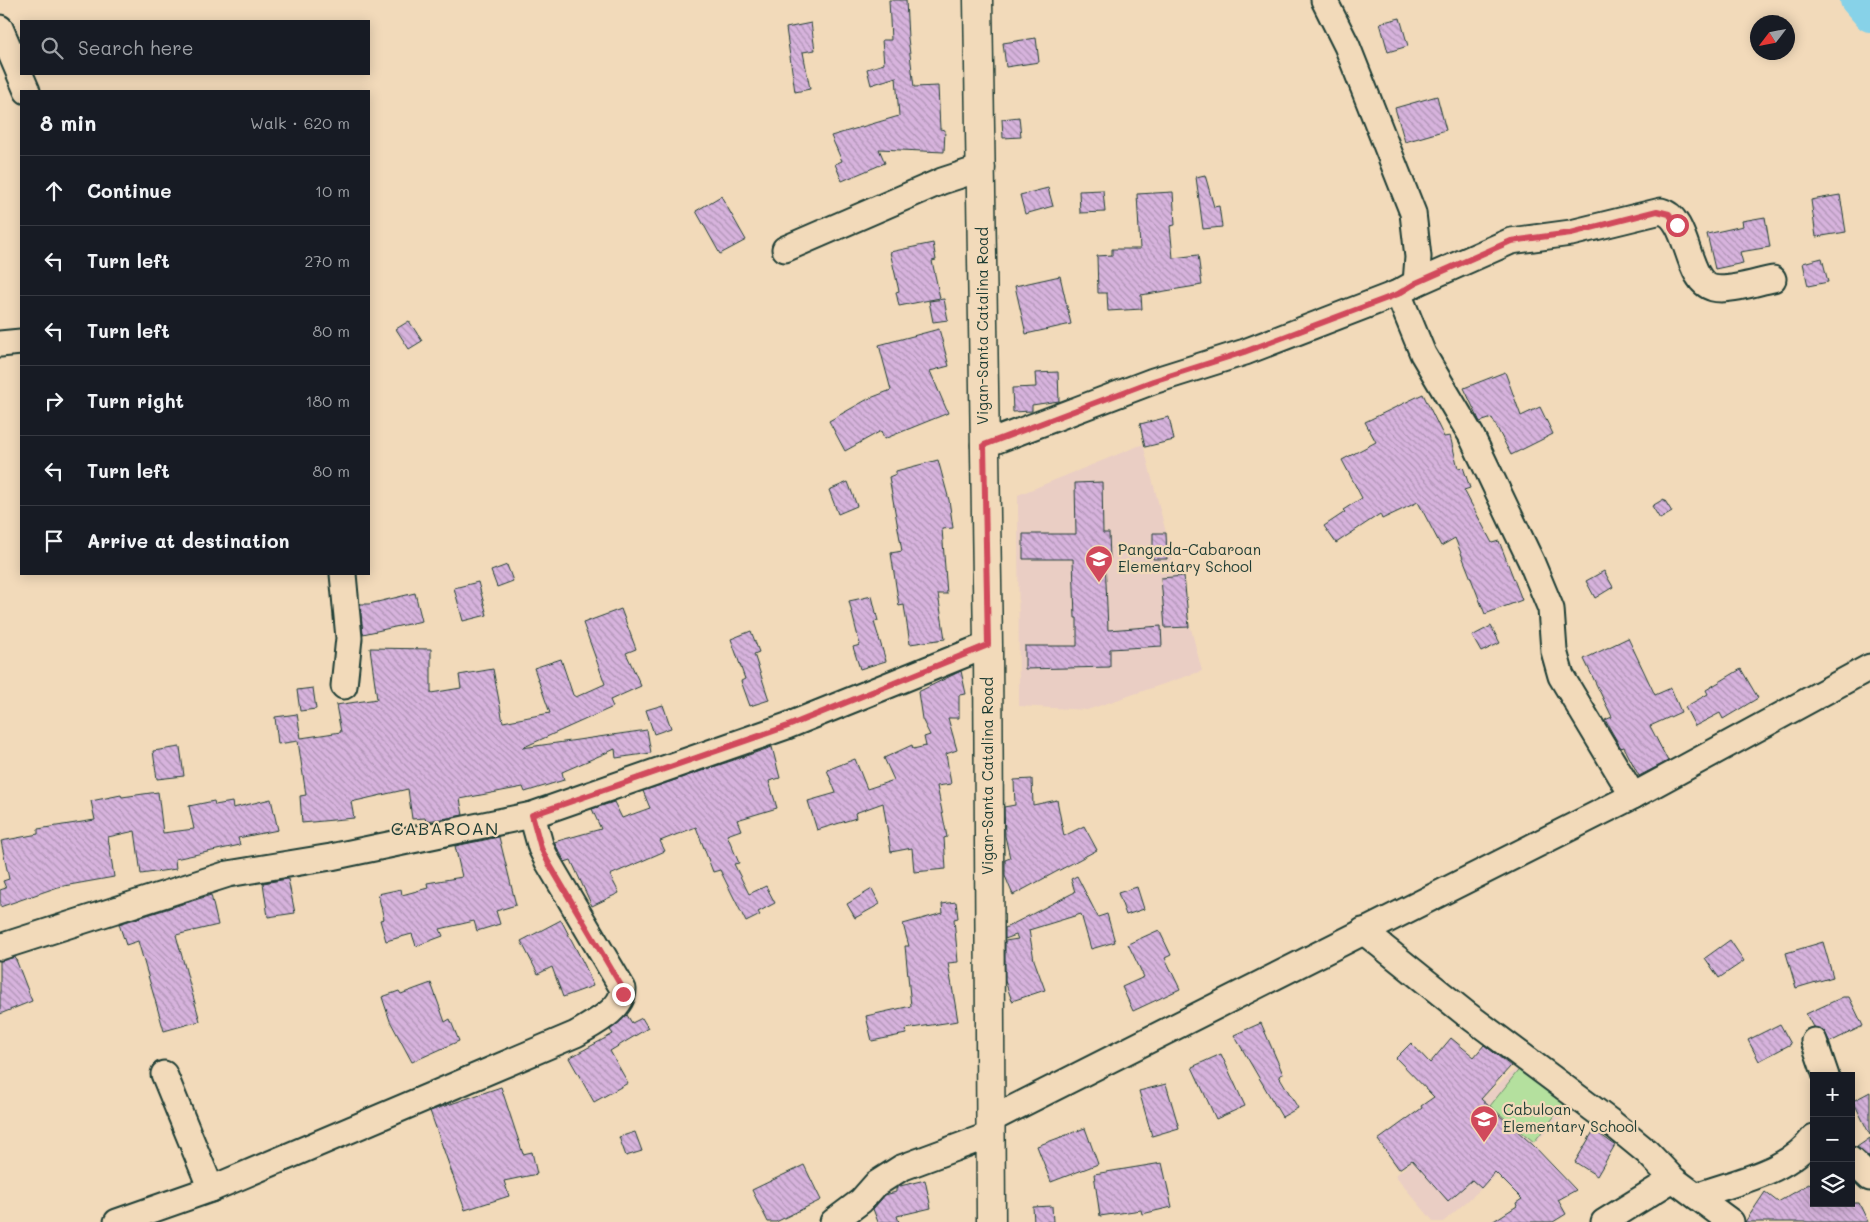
<!DOCTYPE html>
<meta charset="utf-8">
<style>
:root{--surface:#171b24;--page:#242831;--text:#f1f3f6;--muted:#9ea1a6;--line:#363941}
body{margin:0;font-family:Mali,sans-serif;background:var(--page);color:var(--text)}
.controls{position:absolute;right:15px;bottom:15px;display:grid;overflow:hidden;border-radius:0px;box-shadow:0 2px 12px #0003}
.controls button{width:45px;height:45px;display:grid;place-items:center;padding:0;border:0;border-bottom:1px solid var(--line);background:var(--surface);color:var(--text);font:25px sans-serif}
.compass{position:absolute;left:1750px;top:15px;width:45px;height:45px;border-radius:50%;background:var(--surface);box-shadow:0 2px 12px #0003;rotate:238deg}
.stop{position:absolute;width:15px;height:15px;margin:-11px;border:4px solid #d1495b;border-radius:50%;background:#fff}
.stop.end{background:#d1495b;border-color:#fff;box-shadow:0 1px 5px #0008}
.list{margin:0;padding:0;list-style:none}
h2{display:flex;justify-content:space-between;align-items:center;height:65px;margin:0;padding:0 20px;font-size:21px}
h2 small{font-size:16px;font-weight:400;color:var(--muted)}
.list li{display:grid;grid-template-columns:32px 1fr auto;gap:15px;align-items:center;box-sizing:border-box;height:70px;padding:0 20px;border-top:1px solid var(--line)}
.list b{display:block;font-size:19px;white-space:nowrap}
.list em{font-size:16px;font-style:normal;color:var(--muted)}
.icon{flex:none;width:28px;height:28px;fill:none;stroke:currentColor;stroke-width:2;stroke-linecap:round;stroke-linejoin:round}
.map{position:relative;flex:none;width:1870px;height:1222px;overflow:hidden}
.search{position:absolute;background:var(--surface);box-shadow:0 2px 12px #0003;left:20px;top:20px;width:350px;height:55px;display:flex;align-items:center;gap:12px;box-sizing:border-box;padding:0 18px;border-radius:0px;color:var(--muted);font-size:19px}
.panel{position:absolute;background:var(--surface);box-shadow:0 2px 12px #0003;left:20px;top:90px;width:350px;height:485px;border-radius:0px}
.map>svg:first-child{display:block}
.built{fill:#eacec4}
.green{fill:#b4e09e;stroke:#6a8e69}
.lines{fill:none;stroke-linecap:round;stroke-linejoin:round}
.river{stroke:#87d2e8;stroke-width:32}
.building{fill:url(#building-back-hatch);stroke:#1f3d34}
.minor-casing{stroke:#1f3d34;stroke-width:29}
.major-casing{stroke:#1f3d34;stroke-width:31}
.minor{stroke:#f2daba;stroke-width:25}
.major{stroke:#f2daba;stroke-width:28}
.route{stroke:#d1495b;stroke-width:6}
.labels{text-anchor:middle;stroke-width:4.5;stroke-linejoin:round;paint-order:stroke}
.street-label{font-size:15px;fill:#1f3d34;stroke:#f2daba}
.poi-label{font-size:15px;fill:#1f3d34;stroke:#f2daba;text-anchor:start}
.quarter-label{font-size:18px;letter-spacing:1px;fill:#1f3d34;stroke:#f2daba}
</style>
<div class="map">
<svg width="1870" height="1222" viewBox="0 0 1870 1222">
<defs>
<pattern id="building-back-hatch" width="6" height="6" patternUnits="userSpaceOnUse" patternTransform="scale(1.25)"><rect width="6" height="6" fill="#d7b3dd"/><path d="M-1 5l2 2M0 0l6 6M5-1l2 2" fill="none" stroke="#ae93b4"/></pattern>
</defs>
<rect width="100%" height="100%" fill="#f2daba"/>
<filter id="ink" filterUnits="userSpaceOnUse"><feTurbulence type="fractalNoise" baseFrequency=".02" numOctaves="2"/><feDisplacementMap in="SourceGraphic" scale="10" xChannelSelector="R" yChannelSelector="G"/><feConvolveMatrix kernelMatrix="1 2 1 2 8 2 1 2 1" color-interpolation-filters="sRGB"/></filter>
<g filter="url(#ink)">
<g class="built">
<polygon points="1143,444 1202,671 1087,710 1019,706 1018,495"/>
<polygon points="1521,1064 1573,1109 1443,1222 1434,1222 1395,1176"/>
</g>
<polygon class="green" points="1521,1067 1565,1103 1534,1142 1490,1106"/>
<g class="lines">
<polyline class="river" points="1856,0 1870,16"/>
</g>
<g class="building">
<polygon points="889,0 906,0 908,38 914,87 938,86 940,129 945,130 944,152 879,149 885,163 842,181 835,164 842,161 831,136 899,116 896,77 871,85 867,69 884,64 882,40 891,40"/>
<polygon points="1400,18 1408,46 1388,52 1380,23"/>
<polygon points="811,23 815,50 803,52 810,89 795,92 786,28"/>
<polygon points="1036,38 1039,62 1006,67 1003,43"/>
<polygon points="1437,96 1446,130 1405,142 1395,108"/>
<polygon points="1019,117 1021,137 1003,138 1002,119"/>
<polygon points="1205,175 1214,207 1219,206 1222,227 1203,229 1196,177"/>
<polygon points="1048,188 1053,206 1025,214 1020,195"/>
<polygon points="1103,190 1105,212 1080,213 1079,191"/>
<polygon points="1173,192 1175,225 1170,226 1173,258 1198,255 1202,285 1141,295 1142,309 1108,311 1107,293 1098,293 1097,256 1112,255 1112,249 1140,249 1137,194"/>
<polygon points="1840,195 1846,232 1816,237 1811,200"/>
<polygon points="721,196 746,240 720,254 696,211"/>
<polygon points="1765,217 1770,247 1740,252 1743,263 1715,269 1707,234 1743,226 1742,221"/>
<polygon points="933,243 936,260 932,261 940,298 899,306 896,292 899,291 890,252"/>
<polygon points="1822,258 1828,282 1808,286 1803,263"/>
<polygon points="1060,276 1071,324 1026,334 1015,286"/>
<polygon points="944,299 948,320 933,322 929,301"/>
<polygon points="409,321 422,341 409,349 396,329"/>
<polygon points="939,329 949,366 930,371 948,413 884,439 881,431 845,451 829,421 868,399 891,390 879,345"/>
<polygon points="1058,372 1059,401 1032,405 1032,411 1013,412 1012,388 1036,387 1035,373"/>
<polygon points="1505,372 1521,416 1540,407 1553,434 1511,455 1492,418 1480,422 1464,388"/>
<polygon points="1423,394 1444,437 1450,436 1458,468 1463,467 1470,488 1464,490 1492,543 1499,541 1522,600 1485,614 1455,538 1441,546 1418,502 1382,519 1380,514 1336,543 1324,526 1345,512 1343,510 1362,498 1342,460 1376,442 1365,422"/>
<polygon points="1169,417 1174,440 1145,447 1140,424"/>
<polygon points="938,460 949,500 953,528 942,529 947,594 938,594 945,639 910,644 904,605 899,606 891,553 902,551 889,477 896,474 896,471"/>
<polygon points="848,482 857,506 838,514 829,490"/>
<polygon points="1102,482 1103,533 1109,533 1110,559 1105,559 1108,630 1161,626 1162,646 1110,649 1110,667 1025,669 1025,646 1077,646 1077,618 1075,618 1073,559 1023,559 1023,534 1076,534 1075,483"/>
<polygon points="1664,499 1672,512 1660,519 1652,506"/>
<polygon points="1153,533 1166,533 1167,559 1153,559"/>
<polygon points="507,565 513,581 497,587 491,571"/>
<polygon points="1604,571 1613,587 1595,598 1586,581"/>
<polygon points="1184,576 1189,627 1165,628 1161,578"/>
<polygon points="478,582 487,615 463,621 454,588"/>
<polygon points="415,593 422,621 363,634 360,604 369,604"/>
<polygon points="872,596 878,621 874,622 886,661 860,669 853,647 860,645 849,601"/>
<polygon points="621,609 636,649 626,653 641,686 610,700 613,707 522,748 647,730 651,753 616,758 615,749 562,772 564,780 525,792 523,787 460,799 463,815 448,818 426,821 425,818 412,819 408,789 351,802 354,818 302,823 300,796 306,795 298,741 278,744 275,717 297,714 301,738 341,732 336,705 377,699 370,648 431,649 431,693 461,688 459,675 493,669 503,722 550,713 534,668 561,659 573,695 576,697 605,684 583,623"/>
<polygon points="1491,626 1500,643 1481,652 1472,636"/>
<polygon points="751,631 759,652 754,654 769,700 750,706 741,681 745,679 731,639"/>
<polygon points="1628,638 1655,695 1671,688 1681,712 1650,726 1668,761 1639,776 1624,747 1621,748 1605,720 1612,717 1584,659"/>
<polygon points="1741,669 1758,698 1723,719 1720,713 1695,726 1685,707 1708,694 1706,690"/>
<polygon points="961,671 966,694 959,695 959,718 948,718 957,750 946,754 951,784 937,786 947,837 944,838 946,869 914,872 912,848 891,852 883,803 855,813 856,818 817,830 808,801 836,793 827,770 855,759 867,789 894,780 884,758 912,745 913,749 926,746 924,737 930,735 922,719 918,692"/>
<polygon points="313,688 316,709 300,711 297,690"/>
<polygon points="663,705 671,728 654,734 646,710"/>
<polygon points="180,747 184,776 157,779 153,751"/>
<polygon points="772,747 780,778 769,781 777,808 737,820 741,830 727,835 739,863 734,864 749,894 766,886 775,903 758,912 760,915 746,922 720,870 713,872 696,827 660,841 665,851 610,875 619,893 592,906 571,860 565,862 554,842 601,829 592,809 614,802 622,818 650,808 643,791"/>
<polygon points="1032,779 1033,805 1057,800 1064,836 1084,826 1097,850 1013,895 1005,876 1005,860 1010,858 1005,836 1004,807 1015,805 1014,780"/>
<polygon points="158,792 163,833 194,829 189,806 214,801 215,805 232,802 233,808 271,799 278,830 238,838 240,845 175,859 176,869 141,874 135,831 108,837 114,877 58,887 0,907 0,890 6,888 3,881 9,879 1,841 38,834 38,829 95,820 91,801 121,795 122,797"/>
<polygon points="499,837 516,905 496,911 500,924 477,931 474,921 440,929 443,936 416,946 412,934 386,941 380,920 384,919 378,894 401,889 402,895 428,888 427,883 462,877 455,846"/>
<polygon points="1077,876 1098,917 1107,914 1115,942 1091,949 1081,914 1029,930 1034,960 1045,990 1012,1001 1005,981 1005,941 1018,939 1016,935 1005,939 1005,928 1075,892 1071,879"/>
<polygon points="288,879 295,913 268,917 263,883"/>
<polygon points="1137,887 1144,909 1126,915 1118,893"/>
<polygon points="872,889 880,904 855,918 847,904"/>
<polygon points="211,895 218,925 176,935 200,1021 164,1031 138,941 126,945 119,924"/>
<polygon points="956,902 958,918 954,919 958,962 948,963 958,1021 905,1029 906,1034 872,1041 866,1016 911,1006 905,946 909,946 903,924 943,913 942,904"/>
<polygon points="561,920 585,966 593,986 563,997 552,967 538,974 521,941"/>
<polygon points="1159,930 1171,955 1165,958 1180,989 1133,1011 1122,987 1144,977 1128,944"/>
<polygon points="1730,940 1744,961 1719,978 1705,958"/>
<polygon points="1823,942 1833,977 1796,988 1786,953"/>
<polygon points="15,957 32,1001 0,1014 0,961"/>
<polygon points="431,983 445,1022 450,1019 459,1041 412,1062 390,1021 382,997 399,991 401,994"/>
<polygon points="1843,997 1849,997 1863,1026 1830,1042 1824,1031 1813,1027 1806,1014"/>
<polygon points="627,1015 632,1023 642,1018 648,1028 610,1051 628,1083 594,1102 569,1058 613,1034 610,1030"/>
<polygon points="1261,1023 1283,1074 1279,1076 1298,1108 1282,1117 1234,1035"/>
<polygon points="1780,1024 1791,1044 1759,1061 1748,1040"/>
<polygon points="1451,1038 1474,1057 1484,1045 1511,1066 1481,1099 1533,1145 1576,1190 1558,1200 1566,1214 1553,1222 1492,1222 1517,1206 1516,1203 1522,1199 1495,1172 1481,1188 1472,1180 1448,1201 1412,1160 1399,1169 1378,1140 1422,1108 1421,1106 1434,1097 1396,1058 1411,1043 1430,1063"/>
<polygon points="1221,1054 1245,1106 1216,1119 1192,1067"/>
<polygon points="1166,1084 1179,1128 1152,1136 1139,1091"/>
<polygon points="501,1087 523,1154 532,1152 537,1174 504,1181 509,1196 465,1210 430,1111"/>
<polygon points="1870,1092 1870,1135 1853,1101"/>
<polygon points="1085,1128 1098,1164 1051,1182 1037,1146"/>
<polygon points="1594,1130 1615,1145 1597,1176 1575,1162"/>
<polygon points="635,1132 642,1151 626,1156 619,1137"/>
<polygon points="1870,1138 1870,1158 1857,1147"/>
<polygon points="1162,1163 1172,1207 1142,1214 1141,1210 1100,1216 1094,1174"/>
<polygon points="804,1165 821,1200 776,1222 768,1222 752,1190"/>
<polygon points="925,1180 931,1208 897,1216 899,1222 878,1222 873,1209 885,1195 896,1192 896,1189 900,1186"/>
<polygon points="1814,1181 1814,1203 1859,1203 1868,1222 1745,1222 1765,1192 1778,1202"/>
<polygon points="1052,1206 1053,1222 1034,1222 1033,1207"/>
</g>
<g class="lines">
<g class="minor-casing">
<g id="minor">
<polyline points="1324,0 1347,46 1413,213 1418,257 1416,283"/>
<polyline points="0,28 27,91"/>
<polyline points="785,249 942,181 982,168"/>
<polyline points="1398,293 1423,354 1471,435 1531,561 1551,609 1554,651 1561,676 1633,796"/>
<polyline points="0,344 21,342"/>
<path d="M984,445L1153,381L1245,352L1398,293L1416,283L1511,241L1571,233L1661,211C1690,218 1685,281 1713,288C1728,292 1757,282 1773,279"/>
<polyline points="343,574 349,638 344,686"/>
<polyline points="1363,931 1465,1013 1608,1120 1647,1152 1673,1179 1731,1222"/>
<polyline points="0,947 228,874 331,857 532,815 787,726 988,645"/>
<polyline points="1814,1041 1826,1076"/>
<polyline points="164,1074 211,1189"/>
<polyline points="990,1120 1633,796 1870,667"/>
<polyline points="1851,1160 1870,1178"/>
<path d="M1696,1196C1737,1181 1787,1173 1814,1137"/>
<path d="M117,1222L211,1189L576,1034C592,1024 623,1010 623,989L548,862L541,848L532,815"/>
<polyline points="833,1222 861,1201 876,1184 901,1168 990,1135"/>
<polyline points="1604,1222 1673,1179"/>
</g>
</g>
<g class="major-casing">
<polyline id="major" points="978,0 988,645 991,1222"/>
</g>
<use href="#minor" class="minor"/>
<use href="#major" class="major"/>
</g>
</g>
<g class="lines" filter="url(#ink)">
<polyline class="route" points="623,994 623,989 548,862 541,848 532,815 788,726 988,645 984,445 1153,381 1244,352 1398,294 1416,283 1511,241 1571,233 1657,211 1669,214 1677,225"/>
</g>
<defs>
<g id="school-pin" transform="scale(1.4375)"><path d="M0 17L-7.5 6A9.5 9.5 0 1 1 7.5 6Z" fill="#d1495b" stroke="#f2daba"/><path d="M0-5L7-2L0 1L-7-2ZM-4 1L0 2.5L4 1V4Q0 6-4 4Z" fill="#fff"/></g>
</defs>
<g fill-rule="evenodd">
<use href="#school-pin" x="1099" y="559"/>
<use href="#school-pin" x="1484" y="1119"/>
</g>
<g class="labels">
<g class="street-label">
<text transform="translate(983 326) rotate(-90)" y="5">Vigan-Santa Catalina Road</text>
<text transform="translate(988 776) rotate(-90)" y="5">Vigan-Santa Catalina Road</text>
</g>
<g class="poi-label">
<text x="1118" y="555">Pangada-Cabaroan<tspan x="1118" dy="17">Elementary School</tspan></text>
<text x="1503" y="1115">Cabuloan<tspan x="1503" dy="17">Elementary School</tspan></text>
</g>
<g class="quarter-label">
<text x="445" y="835">CABAROAN</text>
</g>
</g>
</svg>
<div class="controls">
<button>+</button>
<button>−</button>
<button><svg class="icon" aria-label="layers" viewBox="0 0 24 24"><path d="M12 4l9 5-9 5-9-5zM3 14l9 5 9-5"/></svg></button>
</div>
<svg class="compass" viewBox="-18 -18 36 36"><path d="M0-13l5 13h-10z" fill="#e53935"/><path d="M0 13l5-13h-10z" fill="#9ea1a6"/></svg>
<div class="stop" style="left:1677px;top:225px"></div>
<div class="stop end" style="left:623px;top:994px"></div>
<div class="search"><svg class="icon" aria-label="search" viewBox="0 0 24 24"><circle cx="10" cy="10" r="6"/><path d="M15 15l6 6"/></svg>Search here</div>
<section class="panel">
<h2>8 min<small>Walk · 620 m</small></h2>
<ul class="list">
<li><svg class="icon" aria-label="ahead" viewBox="0 0 24 24"><path d="M12 20V5M6 11l6-6 6 6"/></svg><div><b>Continue</b></div><em>10 m</em></li>
<li><svg class="icon" aria-label="left" viewBox="0 0 24 24"><path d="M17 20v-9H6M10 6l-5 5 5 5"/></svg><div><b>Turn left</b></div><em>270 m</em></li>
<li><svg class="icon" aria-label="left" viewBox="0 0 24 24"><path d="M17 20v-9H6M10 6l-5 5 5 5"/></svg><div><b>Turn left</b></div><em>80 m</em></li>
<li><svg class="icon" aria-label="right" viewBox="0 0 24 24"><path d="M7 20v-9h11M14 6l5 5-5 5"/></svg><div><b>Turn right</b></div><em>180 m</em></li>
<li><svg class="icon" aria-label="left" viewBox="0 0 24 24"><path d="M17 20v-9H6M10 6l-5 5 5 5"/></svg><div><b>Turn left</b></div><em>80 m</em></li>
<li><svg class="icon" aria-label="arrive" viewBox="0 0 24 24"><path d="M6 21V4h12l-3 4 3 4H6"/></svg><div><b>Arrive at destination</b></div></li>
</ul>
</section>
</div>
